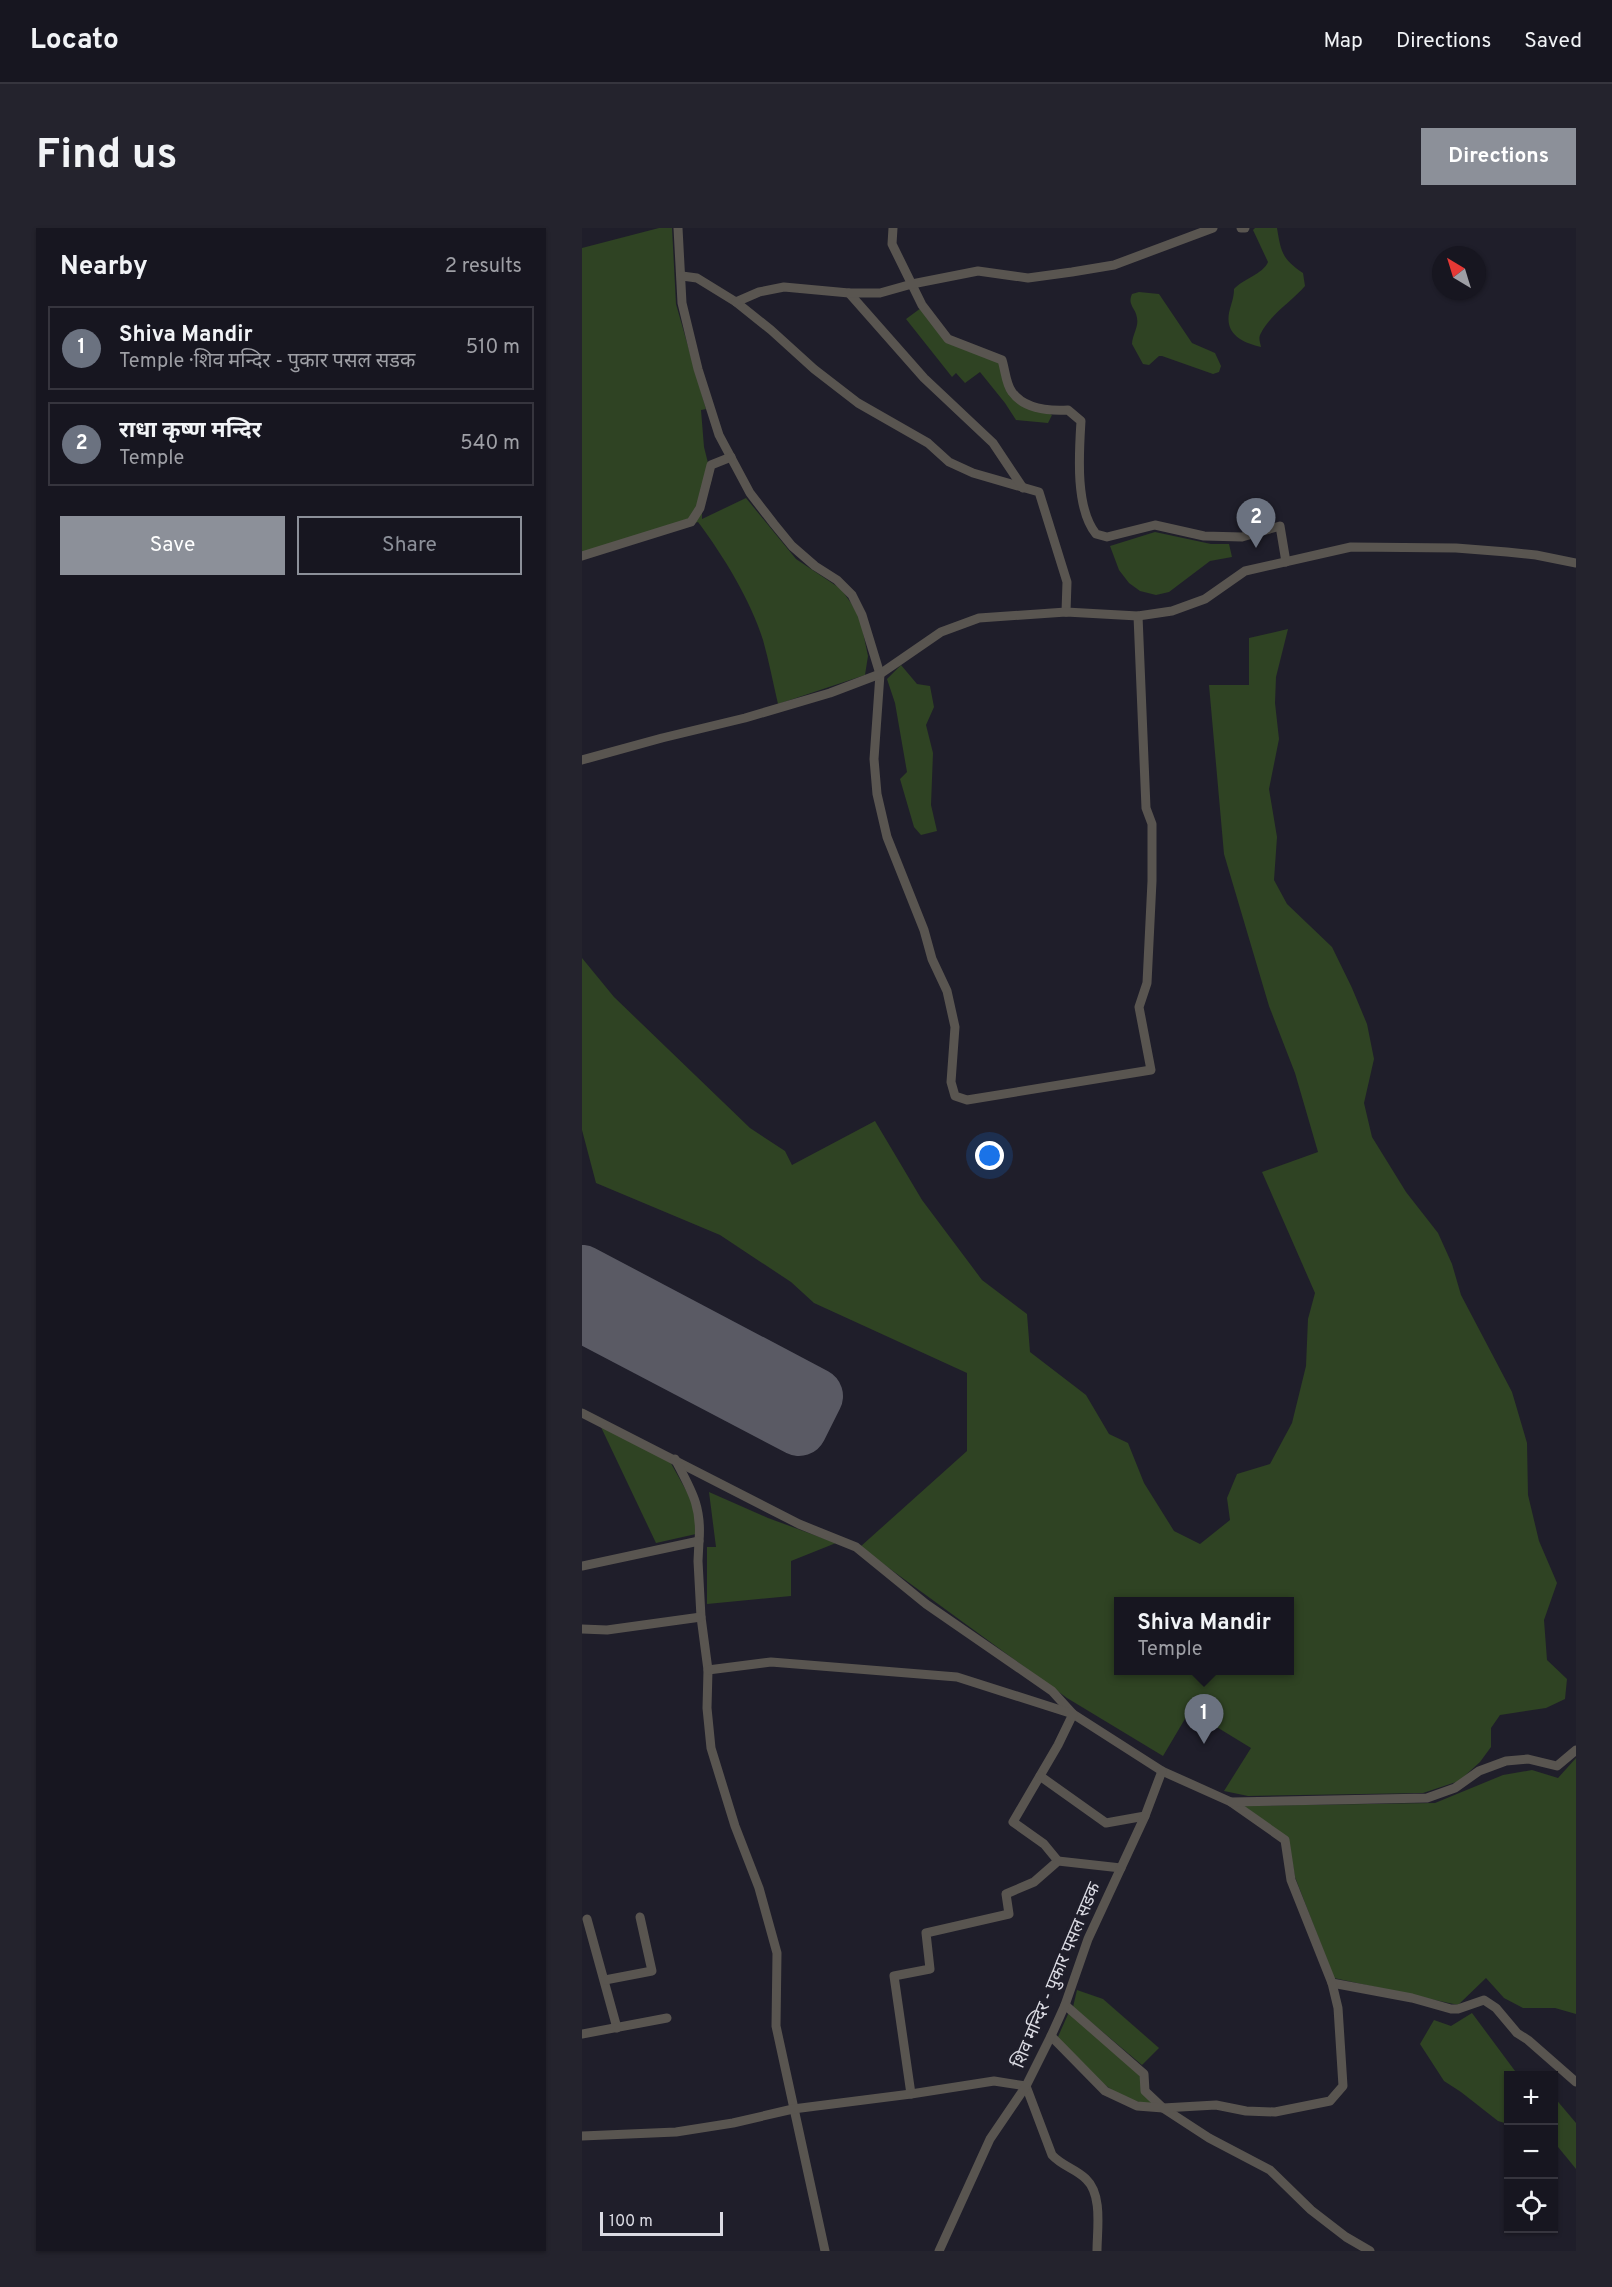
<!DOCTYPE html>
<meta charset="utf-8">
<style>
:root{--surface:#171620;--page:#24232d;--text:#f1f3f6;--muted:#9e9fa5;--line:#36353e;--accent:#8c9099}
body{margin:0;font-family:Overpass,"Noto Sans Devanagari",sans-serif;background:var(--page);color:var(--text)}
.controls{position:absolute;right:18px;bottom:18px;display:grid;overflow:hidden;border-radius:0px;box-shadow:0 2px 4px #0004}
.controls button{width:54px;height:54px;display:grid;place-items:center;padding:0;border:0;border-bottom:2px solid var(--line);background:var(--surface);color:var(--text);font:30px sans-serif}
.compass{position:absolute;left:850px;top:18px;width:54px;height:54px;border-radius:50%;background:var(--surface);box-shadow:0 2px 4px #0004;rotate:322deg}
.scale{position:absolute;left:18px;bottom:15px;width:123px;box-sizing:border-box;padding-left:6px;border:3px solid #dbdbe3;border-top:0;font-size:16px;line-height:21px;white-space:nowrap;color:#dbdbe3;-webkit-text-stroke:4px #1f1e2a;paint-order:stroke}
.you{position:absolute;left:408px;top:928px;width:21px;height:21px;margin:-15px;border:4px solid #fff;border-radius:50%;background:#1a73e8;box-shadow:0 0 0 9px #1a73e833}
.badge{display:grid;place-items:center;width:39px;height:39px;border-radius:50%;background:var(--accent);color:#fff;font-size:20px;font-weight:700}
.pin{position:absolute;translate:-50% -50px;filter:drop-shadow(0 2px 3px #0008)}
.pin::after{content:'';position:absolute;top:32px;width:21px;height:18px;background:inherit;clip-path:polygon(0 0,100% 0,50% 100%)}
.popup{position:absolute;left:532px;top:1369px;width:180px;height:78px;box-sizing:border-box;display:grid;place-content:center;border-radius:0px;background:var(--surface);filter:drop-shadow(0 2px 4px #0005);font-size:20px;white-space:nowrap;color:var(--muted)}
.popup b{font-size:22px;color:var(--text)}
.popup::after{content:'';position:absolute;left:50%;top:100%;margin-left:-12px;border:12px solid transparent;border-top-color:var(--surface)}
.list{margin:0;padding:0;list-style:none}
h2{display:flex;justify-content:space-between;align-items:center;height:78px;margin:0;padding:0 24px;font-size:26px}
h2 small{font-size:20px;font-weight:400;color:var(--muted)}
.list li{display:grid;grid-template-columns:39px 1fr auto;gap:18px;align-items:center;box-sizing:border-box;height:84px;margin:0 12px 12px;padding:0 12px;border:2px solid var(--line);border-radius:0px}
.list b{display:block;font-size:22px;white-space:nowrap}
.list p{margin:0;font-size:20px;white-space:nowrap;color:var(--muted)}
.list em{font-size:20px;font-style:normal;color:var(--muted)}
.actions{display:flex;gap:12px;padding:18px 24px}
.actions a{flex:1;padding:14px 0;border:2px solid var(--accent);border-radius:0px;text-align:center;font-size:21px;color:var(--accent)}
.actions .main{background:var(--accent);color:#fff}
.icon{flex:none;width:33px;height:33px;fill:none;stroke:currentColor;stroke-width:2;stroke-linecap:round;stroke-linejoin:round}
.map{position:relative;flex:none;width:994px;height:2023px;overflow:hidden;border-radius:0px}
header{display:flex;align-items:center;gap:36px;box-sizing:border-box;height:84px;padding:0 30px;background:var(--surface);border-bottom:2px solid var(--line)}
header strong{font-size:28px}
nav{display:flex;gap:33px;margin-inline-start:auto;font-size:21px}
.intro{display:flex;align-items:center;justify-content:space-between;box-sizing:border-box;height:144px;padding:0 36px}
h1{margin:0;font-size:42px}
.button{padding:15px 27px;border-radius:0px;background:var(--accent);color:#fff;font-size:21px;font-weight:700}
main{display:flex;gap:36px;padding:0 36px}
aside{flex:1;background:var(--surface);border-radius:0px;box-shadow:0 2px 4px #0004}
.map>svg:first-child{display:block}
.green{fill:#2f4323;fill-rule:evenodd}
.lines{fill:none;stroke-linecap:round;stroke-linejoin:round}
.runway{stroke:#5a5a64;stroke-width:56}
.minor{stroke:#595550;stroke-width:9}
.labels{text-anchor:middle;stroke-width:6;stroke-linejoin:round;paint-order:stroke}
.street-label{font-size:18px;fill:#dbdbe3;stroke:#1f1e2a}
</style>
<header>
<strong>Locato</strong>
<nav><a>Map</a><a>Directions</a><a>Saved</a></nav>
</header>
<div class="intro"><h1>Find us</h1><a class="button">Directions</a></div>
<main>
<aside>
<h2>Nearby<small>2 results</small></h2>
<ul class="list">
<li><span class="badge" style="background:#6b7280">1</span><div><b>Shiva Mandir</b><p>Temple · शिव मन्दिर - पुकार पसल सडक</p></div><em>510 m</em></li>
<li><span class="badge" style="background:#6b7280">2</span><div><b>राधा कृष्ण मन्दिर</b><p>Temple</p></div><em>540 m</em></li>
</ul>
<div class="actions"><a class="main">Save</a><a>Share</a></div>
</aside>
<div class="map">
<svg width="994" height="2023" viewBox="0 0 994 2023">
<rect width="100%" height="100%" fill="#1f1e2a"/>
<g class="green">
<path d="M77,0H90L94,76L124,181L119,182L122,219L130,251L120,282V291L164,270L214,331L259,361L269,375L278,390L286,428L283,447L196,476C191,455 187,433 181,412C169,373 141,327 116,294L0,331V20Z"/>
<path d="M673,0H695C699,24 700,31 721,45L723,58C710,73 688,87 679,105C676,110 678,114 679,119C662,115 643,107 647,85C649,76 652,70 652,61C661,51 681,46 686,34L671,2Z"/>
<path d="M557,64L577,66L610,115L633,125L639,138L637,144L631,146L580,128H577L567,137L561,136L550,116C550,107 557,99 555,90C554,80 545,77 550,66Z"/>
<polygon points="339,80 365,112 418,134 424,162 470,187 466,195 434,192 423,175 398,144 383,155 374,145 370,149 324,91"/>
<polygon points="573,304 629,316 647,316 650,329 628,333 587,364 574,367 558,363 547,355 537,342 528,318"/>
<path d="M706,401L694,449L693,475L697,511L687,561L695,609L692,652L705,676L750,719L770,760L785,796L792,831L782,875L790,909L824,964L856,1005L870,1036L879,1067L930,1164L945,1215L946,1267L957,1313L975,1355L962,1392L965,1432L985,1451L983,1471L964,1480L918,1487L909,1500V1519L898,1534L877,1553L841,1565L666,1568L642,1563L669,1520L615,1487L610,1479L581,1528L485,1470L278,1319L385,1223V1145L232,1075L209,1054L138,1007L14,955L0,902V730L32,769L168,900L203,923L210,937L293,893L340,972L400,1052L445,1086L448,1124L504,1167L527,1206L546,1215L562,1255L592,1303L618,1316L648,1292L645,1270L655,1246L688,1236L710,1195L724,1138L726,1091L733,1065L680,944L736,924L713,845L687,778L642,626L627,457H667V410ZM536,1374H708V1442H536Z"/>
<polygon points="319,437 335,456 348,458 352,479 344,497 351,525 349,577 355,603 339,607 332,599 318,551 325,544 313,475 305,451"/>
<polygon points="18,1197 86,1230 110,1273 115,1292 114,1306 74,1315"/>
<polygon points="127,1264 186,1290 254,1315 209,1333 209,1368 125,1376 125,1319 134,1319"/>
<polygon points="994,1530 994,1786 973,1780 941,1780 922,1770 904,1750 876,1777 752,1750 713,1649 706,1610 662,1578 853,1575 921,1547 950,1542 976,1550"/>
<polygon points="495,1762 521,1771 577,1820 560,1837 491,1779"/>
<path d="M487,1784L558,1846L572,1876C530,1875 503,1838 475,1811Z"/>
<polygon points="890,1785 936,1847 927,1848 926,1896 916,1893 879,1864 862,1853 838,1816 852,1792 869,1798"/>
<polygon points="972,1869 994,1895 994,1941 972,1914"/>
</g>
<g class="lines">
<polyline class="runway" points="0,1045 233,1168 217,1200 0,1086"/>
<g class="minor">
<polyline points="96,0 100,75 116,141 137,207 168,265 192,296 210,318 233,338 255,352 270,367 280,387 298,446 292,531 295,566 305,609 342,702 350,731 365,763 373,799 369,854 373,868 385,872 569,842 557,779 565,755 570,653 570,596 564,580 556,388"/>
<path d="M311,0L310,16L340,77L366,111L420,132C423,141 424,157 430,164C442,181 468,183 486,182L499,193C497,225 493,280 514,306L525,309L573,297L622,308L660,309L698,298L704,334"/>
<polyline points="659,0 663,0"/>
<polyline points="100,48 115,50 154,74 189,102 232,141 276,175 346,215 367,234 391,245 457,264 485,354 484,384"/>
<polyline points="267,65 342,150 411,215 441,260"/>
<polyline points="154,74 177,64 202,59 267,65 298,65 330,56 396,43 446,50 490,44 532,37 631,0"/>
<polyline points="0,328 109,294 118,280 129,237 149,229"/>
<polyline points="0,532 80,510 163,490 248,465 298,446 359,404 397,390 484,384 556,388 590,383 623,371 663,343 769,319 874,320 925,324 954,327 994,335"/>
<polyline points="0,1185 217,1296 274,1319 344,1376 470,1463 491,1486 580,1543 649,1574 703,1612 709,1652 750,1755 830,1770 869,1781 876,1781 902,1772 914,1780 935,1805 946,1812 994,1854"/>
<path d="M93,1231C109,1262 120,1278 117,1313"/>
<polyline points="0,1338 117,1313 116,1333 119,1389 126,1442 125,1480 129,1520 153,1598 177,1660 195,1725 194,1798 243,2023"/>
<polyline points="0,1401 25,1402 119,1389"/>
<polyline points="126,1442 189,1434 375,1449 491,1486 476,1517 431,1594 462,1616 476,1633"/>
<polyline points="458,1548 524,1595 563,1588"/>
<polyline points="649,1574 845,1570 873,1560 897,1543 924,1533 946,1531 975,1538 994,1522"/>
<polyline points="5,1691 35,1800"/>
<polyline points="23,1752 70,1743 58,1689"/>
<polyline points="483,1777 562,1846 563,1863 581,1880 627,1910 688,1942 729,1982 764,2009 788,2023"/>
<polyline points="0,1806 85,1790"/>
<polyline points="469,1808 523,1863 555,1878 581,1880 634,1877 664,1883 693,1884 748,1873 761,1858 756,1780 750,1755"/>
<polyline points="329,1866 312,1748 348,1741 344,1705 427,1686 424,1666 452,1654 476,1633 539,1640"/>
<path d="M0,1908L94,1904L151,1895L211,1881L329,1866L412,1853L444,1858L470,1927C480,1938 494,1941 504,1951C521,1967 515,2002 515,2023"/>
<polyline points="357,2023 408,1911 444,1858 469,1808 483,1777 506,1711 563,1588 580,1543"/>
</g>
</g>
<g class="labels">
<g class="street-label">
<text transform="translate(474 1747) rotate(-67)" y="6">शिव मन्दिर - पुकार पसल सडक</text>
</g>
</g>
</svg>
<div class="controls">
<button>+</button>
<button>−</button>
<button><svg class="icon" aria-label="locate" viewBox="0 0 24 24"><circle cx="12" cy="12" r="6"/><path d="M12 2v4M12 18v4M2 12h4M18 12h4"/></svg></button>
</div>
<svg class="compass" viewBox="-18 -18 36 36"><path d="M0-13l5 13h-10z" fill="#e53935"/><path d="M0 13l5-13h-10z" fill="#9e9fa5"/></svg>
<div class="scale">100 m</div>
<div class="you"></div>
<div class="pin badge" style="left:622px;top:1516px;background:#6b7280">1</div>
<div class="popup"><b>Shiva Mandir</b>Temple</div>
<div class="pin badge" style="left:674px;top:320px;background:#6b7280">2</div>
</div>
</main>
